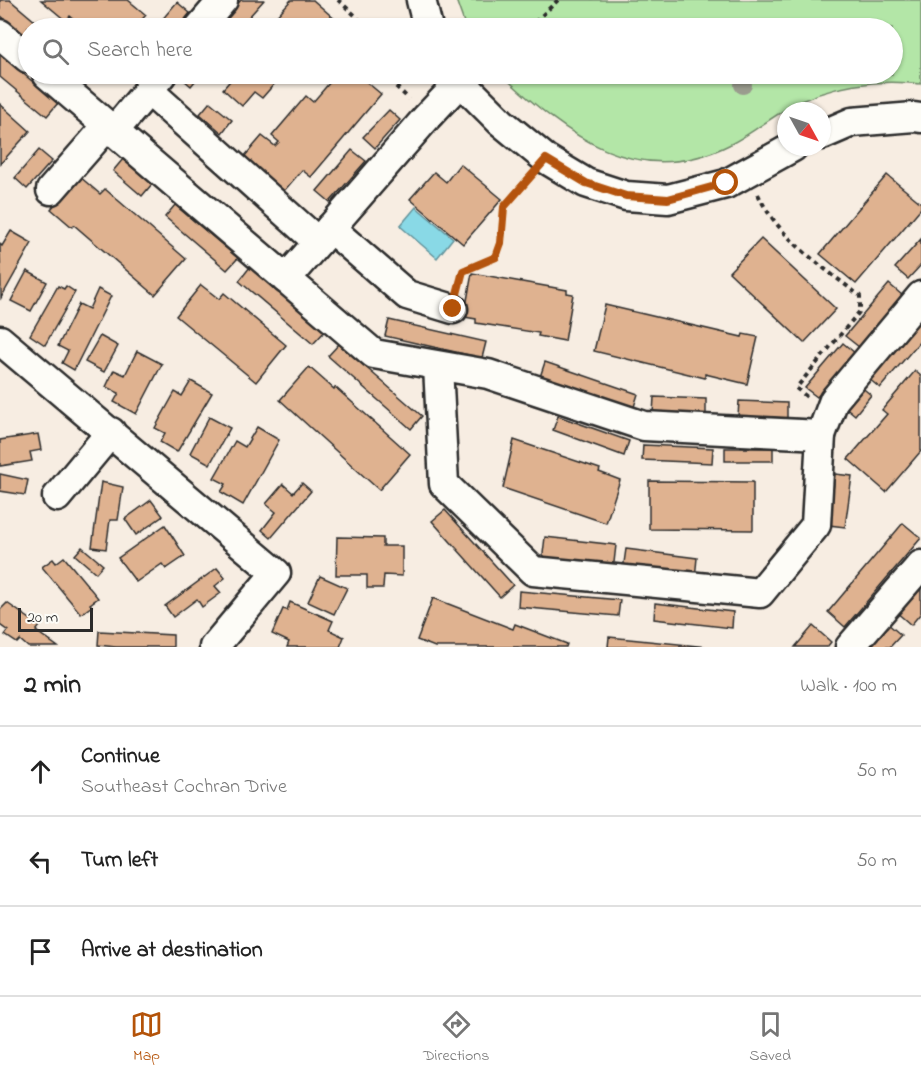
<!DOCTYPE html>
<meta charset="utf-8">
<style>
:root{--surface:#fff;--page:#f2f2f2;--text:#222;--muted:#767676;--line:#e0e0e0;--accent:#b45309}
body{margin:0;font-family:"Indie Flower",sans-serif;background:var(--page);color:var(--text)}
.compass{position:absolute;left:777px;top:102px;width:54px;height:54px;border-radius:50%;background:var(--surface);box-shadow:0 2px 4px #0004;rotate:130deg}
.scale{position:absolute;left:18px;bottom:15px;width:75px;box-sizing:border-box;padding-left:6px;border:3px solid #2b2b2b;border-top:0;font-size:16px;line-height:21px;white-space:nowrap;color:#2b2b2b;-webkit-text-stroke:4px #fdfcf7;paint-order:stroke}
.stop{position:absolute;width:18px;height:18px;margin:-14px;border:4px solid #b45309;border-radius:50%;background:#fff}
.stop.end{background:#b45309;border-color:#fff;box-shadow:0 2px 6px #0008}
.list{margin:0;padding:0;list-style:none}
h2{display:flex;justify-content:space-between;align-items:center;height:78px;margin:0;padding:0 24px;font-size:26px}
h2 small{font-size:20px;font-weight:400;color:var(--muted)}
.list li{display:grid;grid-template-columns:39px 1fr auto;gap:18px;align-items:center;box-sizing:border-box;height:90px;padding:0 24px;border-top:2px solid var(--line)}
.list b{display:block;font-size:22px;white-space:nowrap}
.list p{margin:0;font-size:20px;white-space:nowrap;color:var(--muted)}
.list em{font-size:20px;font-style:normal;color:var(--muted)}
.icon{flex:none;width:33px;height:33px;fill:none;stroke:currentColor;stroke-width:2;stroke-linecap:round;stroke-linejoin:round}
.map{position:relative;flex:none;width:921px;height:647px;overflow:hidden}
.search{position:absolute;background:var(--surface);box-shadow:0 2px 4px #0004;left:18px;right:18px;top:18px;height:66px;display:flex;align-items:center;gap:15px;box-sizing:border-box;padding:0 21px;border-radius:33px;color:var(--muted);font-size:22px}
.sheet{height:348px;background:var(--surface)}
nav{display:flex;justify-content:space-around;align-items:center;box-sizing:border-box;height:84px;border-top:2px solid var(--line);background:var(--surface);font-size:16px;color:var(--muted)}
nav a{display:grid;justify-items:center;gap:3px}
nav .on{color:var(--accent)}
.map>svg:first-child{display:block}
.green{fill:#b3e6a7;stroke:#6f8869;stroke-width:1.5}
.water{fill:#89d9e6;stroke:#63939b;stroke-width:1.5}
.building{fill:#dfb290;stroke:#2b2b2b;stroke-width:1.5}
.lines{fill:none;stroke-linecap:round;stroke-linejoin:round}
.minor-casing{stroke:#2b2b2b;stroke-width:33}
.path{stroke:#2b2b2b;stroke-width:4;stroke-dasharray:4.5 4.5;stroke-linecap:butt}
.minor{stroke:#fdfcf7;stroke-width:28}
.tree{fill:#9a9c8e}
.route{stroke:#b45309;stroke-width:8}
</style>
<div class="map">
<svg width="921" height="647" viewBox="0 0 921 647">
<rect width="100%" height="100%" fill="#f7ede2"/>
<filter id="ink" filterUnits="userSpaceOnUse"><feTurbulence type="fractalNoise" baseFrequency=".0167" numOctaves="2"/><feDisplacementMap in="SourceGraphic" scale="12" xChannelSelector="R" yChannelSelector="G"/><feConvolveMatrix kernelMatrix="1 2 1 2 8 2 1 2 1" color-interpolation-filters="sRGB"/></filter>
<g filter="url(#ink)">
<path class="green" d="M456,0H921V84C876,79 828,85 788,108C769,119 751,134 731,144C637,192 567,135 501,74H892V28H466Z"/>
<polygon class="water" points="416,207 453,238 437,258 400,226"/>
<g class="building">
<polygon points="0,0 10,0 43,28 28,28 28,39 0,15"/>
<polygon points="41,0 128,0 146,15 134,28 85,28 70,16 66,21"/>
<polygon points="241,0 264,0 239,28 216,28"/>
<polygon points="291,0 313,0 337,21 331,28 266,28"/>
<polygon points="177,2 190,13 178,28 155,28"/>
<polygon points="0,54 58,103 47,116 0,77"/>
<polygon points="177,74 201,74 191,86"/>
<polygon points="232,74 283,74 262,98 254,92 242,106 223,89 235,75"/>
<polygon points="337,74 357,74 381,94 311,177 302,170 284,191 244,157 262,136 275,146 279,142 272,136 306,96 313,102"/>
<polygon points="210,102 232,120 222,133 200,114"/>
<polygon points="0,104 30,131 0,164"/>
<polygon points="389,110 400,120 375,148 363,137"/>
<polygon points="39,150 52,161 27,189 15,178"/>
<polygon points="352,150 366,161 330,202 317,191"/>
<polygon points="123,159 152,184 142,196 113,171"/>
<polygon points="460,164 502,199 463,244 410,199 434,172 446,182"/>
<polygon points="887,175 921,203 921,208 856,284 820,254"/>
<polygon points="79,176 100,194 105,189 186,259 155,295 74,225 72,227 51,209"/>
<polygon points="175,205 238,258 227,270 165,217"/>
<polygon points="11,231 32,243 1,298 0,244 2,246"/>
<polygon points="761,239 836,309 804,343 729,272"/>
<polygon points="921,239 921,265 908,279 895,268"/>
<polygon points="250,267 325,331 313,344 239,281"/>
<polygon points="27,271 47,282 31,311 11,301"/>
<polygon points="472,273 567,290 567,293 573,294 565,341 538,336 539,333 476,323 476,319 464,317"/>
<polygon points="889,284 902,295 859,347 845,336"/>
<polygon points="201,285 219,299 224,293 286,345 256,382 176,316"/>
<polygon points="58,286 64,289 66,286 75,292 45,345 30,335"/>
<polygon points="98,289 111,296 74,370 62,363 68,351 58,346 79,304 89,309"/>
<polygon points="605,305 742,337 743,334 758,337 747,384 705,374 705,378 594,351"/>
<polygon points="918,319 921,322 921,340 880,388 868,378"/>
<polygon points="389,320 486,342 482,358 385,336"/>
<polygon points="100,336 118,346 104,372 85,362"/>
<polygon points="843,343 855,353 817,397 805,388"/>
<polygon points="339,344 422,416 411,429 328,356"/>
<polygon points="137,351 162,364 136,414 114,402 119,393 106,387 114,370 125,375"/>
<polygon points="545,362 638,394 633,410 540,377"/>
<polygon points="309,367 334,389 335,387 410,454 379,490 280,400"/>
<polygon points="915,371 921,376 921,451 886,492 848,459 887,414 882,410"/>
<polygon points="191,381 212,393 177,452 160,442 165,433 155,428 175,392 182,396"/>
<polygon points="859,385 871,395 855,415 843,405"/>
<polygon points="654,397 706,399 706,416 653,414"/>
<polygon points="739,401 787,403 787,418 738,416"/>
<polygon points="558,416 629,441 624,456 553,430"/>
<polygon points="209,417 230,428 210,464 190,453"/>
<polygon points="257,427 279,440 243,505 221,492 226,484 214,478 235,441 245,447"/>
<polygon points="38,434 41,450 30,452 32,461 0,466 0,440"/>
<polygon points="514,440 600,469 599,472 620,480 606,523 503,488"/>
<polygon points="643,445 713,448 712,463 642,460"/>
<rect x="725" y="448" width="48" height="13"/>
<polygon points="0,474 28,480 25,495 0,491"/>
<polygon points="835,474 852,476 845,527 829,525"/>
<polygon points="649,481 753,482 753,530 649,529"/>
<polygon points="101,482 123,487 118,520 110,520 106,549 92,547"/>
<polygon points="302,483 311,491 271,538 262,530 276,512 266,504 283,484 293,493"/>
<polygon points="151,500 163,516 136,535 125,519"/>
<polygon points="445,510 513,585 500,597 432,521"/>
<polygon points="903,523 921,538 845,627 828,612"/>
<polygon points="165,525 185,556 166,569 162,564 136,582 118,558"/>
<polygon points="337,537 383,538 383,546 402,546 402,576 384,575 383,588 367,588 367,575 336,575"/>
<polygon points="545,537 616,545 613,571 542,562"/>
<polygon points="82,547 103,565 96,573 75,555"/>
<polygon points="626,549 697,558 695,578 623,570"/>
<polygon points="64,557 98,598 90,604 92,606 81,614 42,567 53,559 56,563"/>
<polygon points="217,568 225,578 215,586 221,593 202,607 197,599 173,617 165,606"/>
<polygon points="320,576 347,588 334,614 308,602"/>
<polygon points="921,580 921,613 911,625 895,611"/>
<polygon points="519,591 620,600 618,616 518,607"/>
<polygon points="433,598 513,629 515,624 567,644 566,647 435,647 417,640"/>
<polygon points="290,602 333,621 329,630 344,637 340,647 287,647 289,642 272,634 283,609 287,610"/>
<polygon points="7,603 40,626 36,631 58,647 28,647 20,640 17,643 5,635 8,631 0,625 0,610"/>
<polygon points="655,603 733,612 732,628 654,619"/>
<polygon points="887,623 901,635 890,647 867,647"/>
<polygon points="813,626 831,642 827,647 795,647"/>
<polygon points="99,631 173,635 173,647 116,647 98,645"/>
<polygon points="609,637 708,647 608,647"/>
</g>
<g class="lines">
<g class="minor-casing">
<g id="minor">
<polyline points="421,0 428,28"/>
<polyline points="199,28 223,0"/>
<polyline points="0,34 28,58"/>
<polyline points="47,74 374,354 488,374 644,426 821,435 834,400 921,296"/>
<polyline points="453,74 501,122 546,159 586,183 626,196 668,199 726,184 793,147"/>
<polyline points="148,90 318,242"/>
<polyline points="114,131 162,74"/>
<polyline points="822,135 852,122 914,117 921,118"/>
<polyline points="51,190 107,126"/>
<polyline points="330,228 407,295 453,309"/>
<polyline points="286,279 427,117 460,82"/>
<polyline points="0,340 276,573 214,647"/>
<polyline points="438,366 444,484 533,571 760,593 816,525 821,435"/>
<polyline points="57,497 111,432"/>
<polyline points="850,647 921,565"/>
</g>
</g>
<g class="path">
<polyline points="338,0 358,18 362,28"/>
<polyline points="529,28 558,0"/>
<polyline points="383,74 409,99"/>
<path d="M758,194C778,238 823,267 860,296V311L796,388L807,397"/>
<polyline points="459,285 463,271 496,257 501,243 504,207 529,178"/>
</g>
<use href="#minor" class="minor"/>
</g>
<circle class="tree" cx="743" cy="85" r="9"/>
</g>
<g class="lines" filter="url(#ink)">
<polyline class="route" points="453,309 463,271 496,257 501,243 504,207 546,159 586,183 626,196 668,199 726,183"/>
</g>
</svg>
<svg class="compass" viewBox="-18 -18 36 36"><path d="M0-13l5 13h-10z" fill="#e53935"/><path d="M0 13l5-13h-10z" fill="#767676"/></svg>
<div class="scale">20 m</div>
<div class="stop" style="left:726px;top:183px"></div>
<div class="stop end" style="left:453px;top:309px"></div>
<div class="search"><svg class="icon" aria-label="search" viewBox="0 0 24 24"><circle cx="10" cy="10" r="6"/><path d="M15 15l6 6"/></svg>Search here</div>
</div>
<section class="sheet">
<h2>2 min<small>Walk · 100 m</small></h2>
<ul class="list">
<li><svg class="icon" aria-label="ahead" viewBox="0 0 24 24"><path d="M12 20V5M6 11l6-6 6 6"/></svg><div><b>Continue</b><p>Southeast Cochran Drive</p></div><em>50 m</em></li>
<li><svg class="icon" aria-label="left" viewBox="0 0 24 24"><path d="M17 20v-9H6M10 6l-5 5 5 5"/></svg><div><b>Turn left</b></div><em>50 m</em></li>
<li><svg class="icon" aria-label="arrive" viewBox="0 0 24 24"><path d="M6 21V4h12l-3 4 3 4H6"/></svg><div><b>Arrive at destination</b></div></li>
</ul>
</section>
<nav>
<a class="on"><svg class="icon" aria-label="map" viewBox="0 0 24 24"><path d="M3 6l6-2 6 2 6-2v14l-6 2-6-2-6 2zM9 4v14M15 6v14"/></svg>Map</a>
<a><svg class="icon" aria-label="directions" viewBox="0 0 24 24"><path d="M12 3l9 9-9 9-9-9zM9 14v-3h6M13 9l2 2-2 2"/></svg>Directions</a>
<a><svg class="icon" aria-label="saved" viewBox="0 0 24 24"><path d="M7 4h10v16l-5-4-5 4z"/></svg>Saved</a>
</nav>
